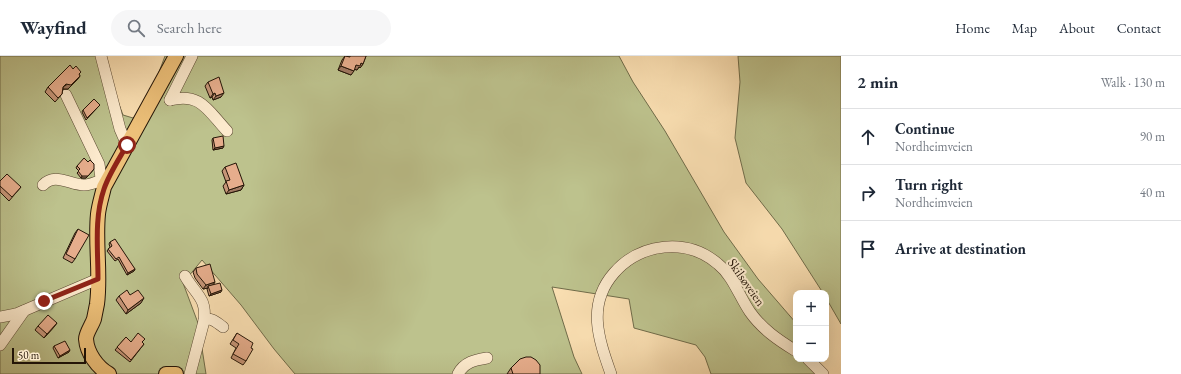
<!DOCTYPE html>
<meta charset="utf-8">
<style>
:root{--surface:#fff;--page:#f6f6f7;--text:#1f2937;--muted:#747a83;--line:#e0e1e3}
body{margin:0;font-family:"EB Garamond",serif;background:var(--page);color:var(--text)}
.controls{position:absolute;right:12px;bottom:12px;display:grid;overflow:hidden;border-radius:8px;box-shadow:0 4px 16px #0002}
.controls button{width:36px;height:36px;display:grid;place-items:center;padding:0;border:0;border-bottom:1px solid var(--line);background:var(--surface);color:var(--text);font:20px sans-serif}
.scale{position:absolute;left:12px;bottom:10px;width:74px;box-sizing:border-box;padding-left:4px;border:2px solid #241507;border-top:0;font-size:11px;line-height:14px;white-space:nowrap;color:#241507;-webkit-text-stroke:3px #fceacd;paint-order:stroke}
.stop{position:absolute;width:12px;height:12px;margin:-9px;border:3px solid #8f2418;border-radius:50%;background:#fff}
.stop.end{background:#8f2418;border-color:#fff;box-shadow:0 1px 4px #0008}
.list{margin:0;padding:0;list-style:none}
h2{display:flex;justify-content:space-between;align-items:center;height:52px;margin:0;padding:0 16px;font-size:17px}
h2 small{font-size:13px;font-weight:400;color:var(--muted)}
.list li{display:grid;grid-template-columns:26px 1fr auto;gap:12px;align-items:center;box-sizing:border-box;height:56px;padding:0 16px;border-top:1px solid var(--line)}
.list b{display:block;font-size:15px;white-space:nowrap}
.list p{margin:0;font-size:13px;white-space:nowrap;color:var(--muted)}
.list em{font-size:13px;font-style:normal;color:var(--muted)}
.icon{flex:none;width:22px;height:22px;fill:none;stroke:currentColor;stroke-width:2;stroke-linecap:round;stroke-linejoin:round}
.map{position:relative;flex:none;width:841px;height:318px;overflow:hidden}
header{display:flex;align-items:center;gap:24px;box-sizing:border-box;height:56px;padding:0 20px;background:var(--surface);border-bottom:1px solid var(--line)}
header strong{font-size:19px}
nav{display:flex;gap:22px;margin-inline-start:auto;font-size:14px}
.search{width:280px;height:36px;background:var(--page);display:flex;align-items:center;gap:10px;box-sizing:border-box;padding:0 14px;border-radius:22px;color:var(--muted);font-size:15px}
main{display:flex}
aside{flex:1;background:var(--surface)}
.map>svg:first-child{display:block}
.green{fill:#bdc28d;stroke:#706c4a}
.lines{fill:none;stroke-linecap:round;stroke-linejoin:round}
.minor-casing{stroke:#5a4832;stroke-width:12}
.major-casing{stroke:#241507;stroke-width:16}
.minor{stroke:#fceacd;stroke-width:11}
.major{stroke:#edc079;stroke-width:14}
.wall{fill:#c69578;stroke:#241507}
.shaded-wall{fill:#a17962;stroke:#241507}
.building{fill:#e6ad8c;stroke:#241507}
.route{stroke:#8f2418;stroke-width:5}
.labels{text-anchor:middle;stroke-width:4;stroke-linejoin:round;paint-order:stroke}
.street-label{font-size:13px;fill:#241507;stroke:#fceacd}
</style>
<header>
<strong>Wayfind</strong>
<div class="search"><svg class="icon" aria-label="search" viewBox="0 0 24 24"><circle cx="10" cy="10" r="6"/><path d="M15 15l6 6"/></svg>Search here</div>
<nav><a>Home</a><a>Map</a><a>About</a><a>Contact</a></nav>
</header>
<main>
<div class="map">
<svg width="841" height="318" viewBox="0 0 841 318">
<rect width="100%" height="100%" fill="#fadfb2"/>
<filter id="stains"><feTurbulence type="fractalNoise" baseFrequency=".005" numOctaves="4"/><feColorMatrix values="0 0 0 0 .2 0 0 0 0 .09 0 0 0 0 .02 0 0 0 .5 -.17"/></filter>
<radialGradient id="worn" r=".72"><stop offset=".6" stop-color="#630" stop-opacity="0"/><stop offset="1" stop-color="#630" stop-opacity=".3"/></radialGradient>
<g class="green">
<polygon points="0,0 101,0 123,59 133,62 147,48 165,0 619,0 633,26 665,75 724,176 758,223 796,267 796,303 817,303 827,318 711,318 705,301 696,289 634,272 629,243 552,231 574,301 582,318 295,318 274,293 241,249 202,204 183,227 198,267 206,318 0,318"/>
<polygon points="738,0 841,0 841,268 826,242 826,237 823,237 782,173 746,127 735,82 740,26"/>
</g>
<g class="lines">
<g class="minor-casing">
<g id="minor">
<polyline points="101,0 120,73 127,89"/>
<polyline points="66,39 99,108 102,129 104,131"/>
<path d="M170,44C201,36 208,55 227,75"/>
<polyline points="170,44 192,0"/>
<path d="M43,129C55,116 70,129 84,129C90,129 97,126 102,124"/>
<path d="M185,220C196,239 207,242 204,265"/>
<polyline points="0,261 16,258 98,223"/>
<polyline points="0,289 24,255"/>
<polyline points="808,303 823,318"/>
<path d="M190,318L204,265C211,260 217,267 223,271"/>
<path d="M458,318C464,306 475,304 487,302"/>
<path d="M611,318C599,284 586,249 614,217C640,187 687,181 718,208C733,220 739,240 750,256C762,273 778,284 796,295"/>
</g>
</g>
<g class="major-casing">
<g id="major">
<path d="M109,318C97,311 87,297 86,283C86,277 92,269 94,263C95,258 96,253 97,248C101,218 95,188 98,158C99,149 102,140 104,131L176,0"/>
<polyline points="166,318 176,318"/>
</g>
</g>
<use href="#minor" class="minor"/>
<use href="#major" class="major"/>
</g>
<g class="wall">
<polygon points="345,0 348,1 349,0 366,0 363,8 360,12 359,11 357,14 354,13 351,19 338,14 342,4"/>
<polygon points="79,18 80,20 77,24 68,33 63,33 62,38 55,46 45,36 48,31"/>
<polygon points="208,26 221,41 213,44 212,41 210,42 205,30"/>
<polygon points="100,49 98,51 86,64 82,56 83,54"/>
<polygon points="213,82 223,92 213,94 212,84"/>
<polygon points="77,110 94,113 86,122 81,122 77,117 79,115 76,112"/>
<polygon points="225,111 244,129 241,134 226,138 223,130 226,126 222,115"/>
<polygon points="0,125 21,131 9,145 0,136"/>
<polygon points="78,173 75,203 72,207 63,202 75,177"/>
<polygon points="110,186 135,213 134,215 127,219 118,203 115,205 107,195 110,191 109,188"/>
<polygon points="196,212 215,226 213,229 221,236 209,240 207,233 208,232 203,233 195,222 193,216"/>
<polygon points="119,240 141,247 126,258 116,244"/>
<polygon points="38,270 54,271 44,282 35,274"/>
<polygon points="237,277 251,292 246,305 243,309 231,302 236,292 230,288"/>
<polygon points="126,281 131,286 142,286 144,288 130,306 115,294"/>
<polygon points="54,290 69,296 58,302 53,292"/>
<polygon points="511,312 540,318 507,318"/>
</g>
<g class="shaded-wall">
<polygon points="361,7 363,8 360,12 359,11 357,14 353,13 356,9"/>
<polygon points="341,10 354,15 351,19 338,14"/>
<polygon points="80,20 77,24 68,33 63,33 63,31"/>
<polygon points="215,37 212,41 210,42 213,38"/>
<polygon points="224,37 221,41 213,44 216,40"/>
<polygon points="224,90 223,92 213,94 215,92"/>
<polygon points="94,113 86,122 81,122 82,120"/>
<polygon points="244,129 241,134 226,138 229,134"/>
<polygon points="135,213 134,215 127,219 128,217"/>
<polygon points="215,226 212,230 208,230 208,232 203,233 206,229"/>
<polygon points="222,234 221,236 209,240 211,238"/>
<polygon points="144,242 141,247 126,258 128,254"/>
<polygon points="57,267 54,271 44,282 47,278"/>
<polygon points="70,294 69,296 58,302 60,300"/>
</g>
<g class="building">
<polygon points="345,0 350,1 350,0 366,0 363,8 361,7 360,10 356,9 354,15 341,10"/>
<polygon points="70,9 73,13 76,10 81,16 79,18 80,20 71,29 66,28 63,31 62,38 58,42 48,31"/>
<polygon points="219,21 224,37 216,40 215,37 213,38 208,26"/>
<polygon points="94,43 100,49 87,62 83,54"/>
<polygon points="223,80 224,90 215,92 213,82"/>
<polygon points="84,102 88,106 90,104 94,108 94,113 88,120 82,120 78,115 80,113 77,110"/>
<polygon points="236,107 244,129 229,134 226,125 230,124 225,111"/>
<polygon points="7,118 21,131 12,141 0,130 0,125"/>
<polygon points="78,173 89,179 75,203 66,198"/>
<polygon points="115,183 135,213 128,217 119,201 116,203 108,193 112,190 110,186"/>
<polygon points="210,208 215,226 206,229 197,218 196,212"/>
<polygon points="220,227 222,234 211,238 208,230"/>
<polygon points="127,234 130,239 138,234 144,242 128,254 119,240"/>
<polygon points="48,259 57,267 47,278 38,270"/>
<polygon points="138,277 145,283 142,286 144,288 131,304 117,291 126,281 131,286"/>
<polygon points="237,277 253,287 251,292 253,293 246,305 233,298 239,288 233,284"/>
<polygon points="65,285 70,294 60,300 54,290"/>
<polygon points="526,301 531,301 536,304 540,309 540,318 513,318 511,312 520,303"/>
</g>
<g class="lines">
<path class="route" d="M44,245L98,223C98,193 94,162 104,133C109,118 119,103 127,89"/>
</g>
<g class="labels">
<g class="street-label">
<text transform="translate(747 226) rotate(55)" y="5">Skilsøveien</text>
</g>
</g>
<rect width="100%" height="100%" filter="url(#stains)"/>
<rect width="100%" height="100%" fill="url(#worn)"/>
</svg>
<div class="controls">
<button>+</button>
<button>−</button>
</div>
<div class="scale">50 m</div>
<div class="stop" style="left:127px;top:89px"></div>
<div class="stop end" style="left:44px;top:245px"></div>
</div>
<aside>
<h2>2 min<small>Walk · 130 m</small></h2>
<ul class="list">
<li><svg class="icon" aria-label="ahead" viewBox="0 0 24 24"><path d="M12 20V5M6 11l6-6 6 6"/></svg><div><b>Continue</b><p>Nordheimveien</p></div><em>90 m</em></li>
<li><svg class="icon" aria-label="right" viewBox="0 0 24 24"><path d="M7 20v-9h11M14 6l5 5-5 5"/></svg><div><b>Turn right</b><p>Nordheimveien</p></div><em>40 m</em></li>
<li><svg class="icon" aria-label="arrive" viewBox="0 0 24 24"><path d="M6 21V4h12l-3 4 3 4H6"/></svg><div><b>Arrive at destination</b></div></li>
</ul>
</aside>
</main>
